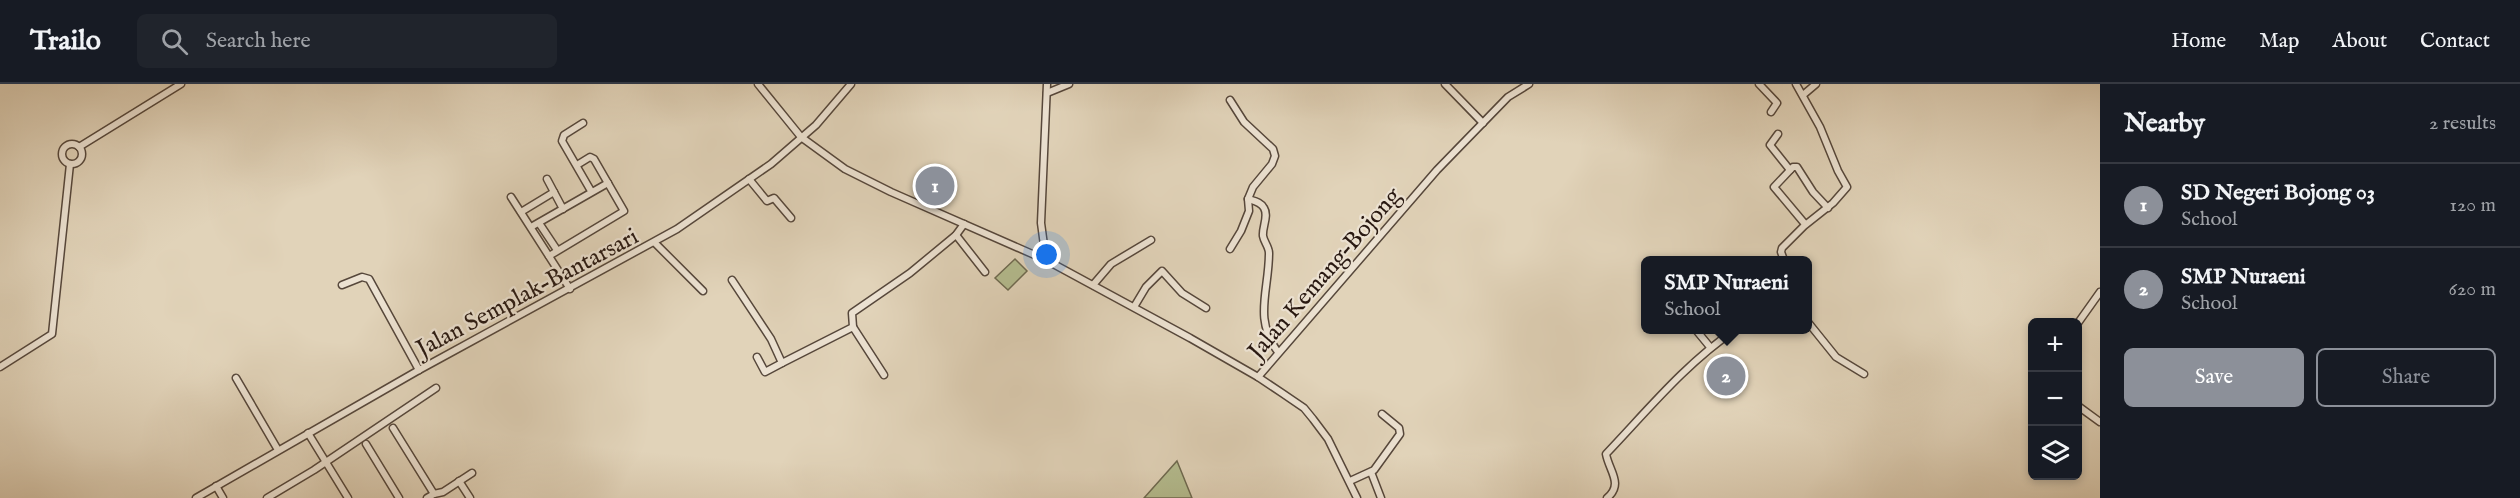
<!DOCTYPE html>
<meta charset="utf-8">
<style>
:root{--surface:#171b24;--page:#20242c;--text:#f1f3f6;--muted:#9ea1a6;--line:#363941;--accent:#8c9099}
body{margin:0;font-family:"IM FELL English",serif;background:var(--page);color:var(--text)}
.controls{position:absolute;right:18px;bottom:18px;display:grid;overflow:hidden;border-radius:9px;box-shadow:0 3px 9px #0003}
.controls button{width:54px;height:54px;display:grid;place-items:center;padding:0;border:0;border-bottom:2px solid var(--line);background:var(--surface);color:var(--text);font:30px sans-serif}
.you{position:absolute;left:1047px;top:171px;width:21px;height:21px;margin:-15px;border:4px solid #fff;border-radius:50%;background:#1a73e8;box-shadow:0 0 0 9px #1a73e833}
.badge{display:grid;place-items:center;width:39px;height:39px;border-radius:50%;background:var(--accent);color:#fff;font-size:20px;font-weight:700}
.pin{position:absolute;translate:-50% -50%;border:3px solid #fff;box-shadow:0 2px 6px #0006}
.popup{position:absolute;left:1641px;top:172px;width:171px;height:78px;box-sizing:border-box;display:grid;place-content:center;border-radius:9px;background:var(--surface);filter:drop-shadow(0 2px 4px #0005);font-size:20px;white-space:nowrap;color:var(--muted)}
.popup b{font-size:22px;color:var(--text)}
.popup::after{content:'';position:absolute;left:50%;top:100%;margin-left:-12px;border:12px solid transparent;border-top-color:var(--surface)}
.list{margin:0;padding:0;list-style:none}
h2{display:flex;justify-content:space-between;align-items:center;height:78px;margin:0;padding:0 24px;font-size:26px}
h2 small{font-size:20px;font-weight:400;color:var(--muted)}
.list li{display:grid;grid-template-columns:39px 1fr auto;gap:18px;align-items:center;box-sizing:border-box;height:84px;padding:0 24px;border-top:2px solid var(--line)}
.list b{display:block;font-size:22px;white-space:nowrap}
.list p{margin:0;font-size:20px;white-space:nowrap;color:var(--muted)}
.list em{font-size:20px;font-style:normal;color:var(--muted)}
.actions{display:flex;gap:12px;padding:18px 24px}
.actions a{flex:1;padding:14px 0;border:2px solid var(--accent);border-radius:9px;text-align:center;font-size:21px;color:var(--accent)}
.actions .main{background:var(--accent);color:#fff}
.icon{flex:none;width:33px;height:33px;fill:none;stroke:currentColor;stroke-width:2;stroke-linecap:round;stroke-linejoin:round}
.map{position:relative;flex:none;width:2100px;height:414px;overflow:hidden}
header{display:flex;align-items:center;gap:36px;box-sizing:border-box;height:84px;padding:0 30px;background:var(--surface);border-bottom:2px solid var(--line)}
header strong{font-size:28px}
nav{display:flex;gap:33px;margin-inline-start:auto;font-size:21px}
.search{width:420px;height:54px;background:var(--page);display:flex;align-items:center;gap:15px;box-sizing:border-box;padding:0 21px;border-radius:9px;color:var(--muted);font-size:22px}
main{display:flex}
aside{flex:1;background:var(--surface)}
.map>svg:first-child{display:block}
.green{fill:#b4bc8f;stroke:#6e6a50;stroke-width:1.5}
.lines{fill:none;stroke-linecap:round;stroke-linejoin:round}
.minor-casing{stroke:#56473b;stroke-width:9}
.minor{stroke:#ece2d2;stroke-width:6}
.labels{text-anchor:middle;stroke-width:4.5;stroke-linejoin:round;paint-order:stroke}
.street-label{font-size:24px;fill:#281811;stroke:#ece2d2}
</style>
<header>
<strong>Trailo</strong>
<div class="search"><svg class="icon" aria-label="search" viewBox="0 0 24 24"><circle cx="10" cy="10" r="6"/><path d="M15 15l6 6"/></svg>Search here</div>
<nav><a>Home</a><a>Map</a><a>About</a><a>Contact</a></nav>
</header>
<main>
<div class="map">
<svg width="2100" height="414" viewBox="0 0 2100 414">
<rect width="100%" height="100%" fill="#e1d3b9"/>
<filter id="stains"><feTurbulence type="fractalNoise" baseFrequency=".00333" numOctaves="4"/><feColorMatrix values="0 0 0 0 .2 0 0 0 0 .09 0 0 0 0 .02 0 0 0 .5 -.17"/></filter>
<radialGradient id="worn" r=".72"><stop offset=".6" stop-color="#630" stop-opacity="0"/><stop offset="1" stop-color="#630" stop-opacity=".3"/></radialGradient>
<g class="green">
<polygon points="1015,175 1027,187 1008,206 995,194"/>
<polygon points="1177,377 1192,414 1144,414"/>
</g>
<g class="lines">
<g class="minor-casing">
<g id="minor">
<polyline points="758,0 801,53 845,85 891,108 1046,176 1190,254 1258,293 1282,309 1304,324 1313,335 1328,355 1357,414"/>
<polyline points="1445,0 1483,39"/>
<polyline points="1759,0 1777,19 1771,28"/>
<polyline points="1047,9 1069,0"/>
<polyline points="1803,11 1816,0"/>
<polyline points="583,39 564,51 562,57 591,107"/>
<polyline points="1778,50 1770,61 1790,86"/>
<circle cx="72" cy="70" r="10"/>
<polyline points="79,63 181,0"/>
<polyline points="547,95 563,125"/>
<polyline points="749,95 767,117 774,114 791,134"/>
<polyline points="511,113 570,205"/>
<path d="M1248,115C1254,117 1261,118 1264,124C1269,132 1262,143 1263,152C1264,158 1269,163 1269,169C1269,207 1253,235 1278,268"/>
<polyline points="521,128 554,108"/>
<polyline points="539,139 557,166"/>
<polyline points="1805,140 1774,103 1793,83 1797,83 1813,108 1828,124"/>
<polyline points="531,143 608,99"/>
<polyline points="956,151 985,188"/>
<polyline points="655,159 703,207"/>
<polyline points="1230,165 1241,147 1249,127 1248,115 1253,103 1272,80 1275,72 1273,65 1244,38 1230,16"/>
<polyline points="549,172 624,127 594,75 590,73 577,81"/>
<polyline points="1046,176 1041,139 1047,0"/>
<polyline points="1784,176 1781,168 1782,164 1804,142 1833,119 1847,103 1838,87 1820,43 1796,0"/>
<polyline points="732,196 771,255 782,279 853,243 852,229 910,189 956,151 964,140"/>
<polyline points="342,201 362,193 369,195 419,286"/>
<polyline points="1093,201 1111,180 1151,156"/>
<polyline points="1134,223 1146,203 1162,187 1182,209 1206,224"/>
<polyline points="1807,237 1836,273 1864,290"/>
<polyline points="2078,239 2100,208"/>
<polyline points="853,243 884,291"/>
<polyline points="1696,246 1710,263"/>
<polyline points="757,273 765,288 782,279"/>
<polyline points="0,283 52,250 70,80"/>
<polyline points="1258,293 1437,86 1508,13 1529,0"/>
<polyline points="236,294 278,366"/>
<polyline points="2078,322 2100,338"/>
<polyline points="393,344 434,410 427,414"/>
<polyline points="308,349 348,414"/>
<polyline points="366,360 399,414"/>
<polyline points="1371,388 1381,414"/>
<polyline points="459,397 470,414"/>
<polyline points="1350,397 1374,386 1400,350 1399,344 1382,330"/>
<polyline points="216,402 223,414"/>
<polyline points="434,410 443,408 472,389"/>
<polyline points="196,414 419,286 677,145 771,80 816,41 851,0"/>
<polyline points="267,414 314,386 436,304"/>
<path d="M1607,414C1624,400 1609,387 1606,370C1647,327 1685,280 1735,246"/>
</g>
</g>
<use href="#minor" class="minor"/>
</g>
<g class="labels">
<g class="street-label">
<text transform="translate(1324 189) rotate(-49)" y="8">Jalan Kemang–Bojong</text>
<text transform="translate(527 208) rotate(-28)" y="8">Jalan Semplak–Bantarsari</text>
</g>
</g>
<rect width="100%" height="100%" filter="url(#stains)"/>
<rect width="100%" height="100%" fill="url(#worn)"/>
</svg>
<div class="controls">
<button>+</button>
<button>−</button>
<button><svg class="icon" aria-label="layers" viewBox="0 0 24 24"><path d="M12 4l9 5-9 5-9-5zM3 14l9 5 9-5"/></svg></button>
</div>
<div class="you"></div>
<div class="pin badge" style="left:935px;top:102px">1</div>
<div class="pin badge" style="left:1726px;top:292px">2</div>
<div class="popup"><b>SMP Nuraeni</b>School</div>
</div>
<aside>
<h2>Nearby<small>2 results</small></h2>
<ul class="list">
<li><span class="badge">1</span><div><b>SD Negeri Bojong 03</b><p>School</p></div><em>120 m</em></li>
<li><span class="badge">2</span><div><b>SMP Nuraeni</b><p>School</p></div><em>620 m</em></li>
</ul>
<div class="actions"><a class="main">Save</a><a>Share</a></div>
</aside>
</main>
